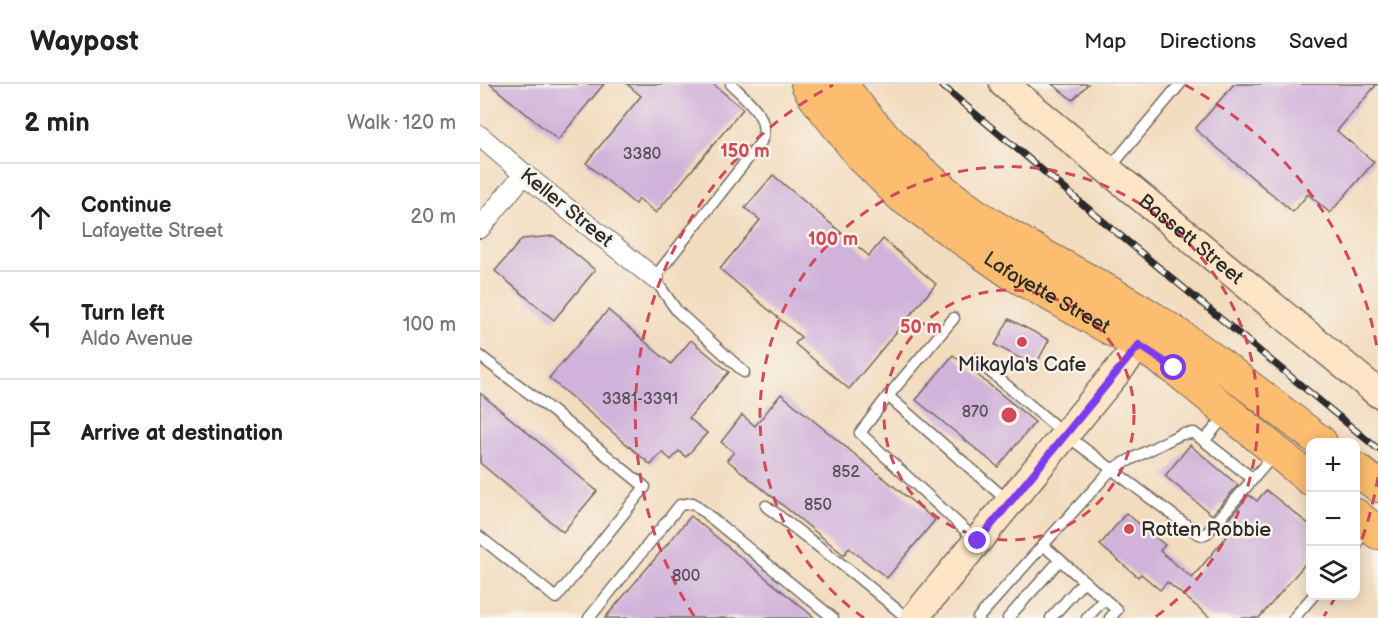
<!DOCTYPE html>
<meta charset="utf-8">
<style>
:root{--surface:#fff;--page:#f6f6f6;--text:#222;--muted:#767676;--line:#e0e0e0}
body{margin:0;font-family:"Balsamiq Sans",sans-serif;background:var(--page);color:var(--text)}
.controls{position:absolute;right:18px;bottom:18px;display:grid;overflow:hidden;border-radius:12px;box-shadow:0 3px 15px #0003}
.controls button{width:54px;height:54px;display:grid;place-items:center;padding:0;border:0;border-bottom:2px solid var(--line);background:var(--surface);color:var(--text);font:30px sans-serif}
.stop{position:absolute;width:18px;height:18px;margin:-14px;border:4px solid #7c3aed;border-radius:50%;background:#fff}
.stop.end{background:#7c3aed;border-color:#fff;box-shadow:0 2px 6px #0008}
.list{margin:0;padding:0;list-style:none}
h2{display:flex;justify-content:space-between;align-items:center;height:78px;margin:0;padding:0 24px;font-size:26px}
h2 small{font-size:20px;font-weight:400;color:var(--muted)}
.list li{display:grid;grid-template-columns:39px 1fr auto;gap:18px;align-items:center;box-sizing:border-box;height:108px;padding:0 24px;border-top:2px solid var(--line)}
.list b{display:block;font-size:22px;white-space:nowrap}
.list p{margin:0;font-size:20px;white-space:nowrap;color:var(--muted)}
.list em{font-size:20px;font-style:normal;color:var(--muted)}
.icon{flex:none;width:33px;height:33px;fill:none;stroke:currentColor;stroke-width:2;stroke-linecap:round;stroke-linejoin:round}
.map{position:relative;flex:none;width:898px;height:534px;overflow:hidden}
header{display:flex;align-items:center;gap:36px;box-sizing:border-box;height:84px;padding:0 30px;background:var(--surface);border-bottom:2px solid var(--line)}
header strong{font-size:28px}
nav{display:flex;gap:33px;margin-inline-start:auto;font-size:21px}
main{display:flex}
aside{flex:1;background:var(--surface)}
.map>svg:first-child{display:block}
.building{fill:#d0b2da}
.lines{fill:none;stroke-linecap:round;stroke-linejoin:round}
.lane-casing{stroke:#71695e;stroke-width:13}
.street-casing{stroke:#71695e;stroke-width:22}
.secondary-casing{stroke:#71695e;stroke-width:31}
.primary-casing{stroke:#71695e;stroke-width:34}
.lane{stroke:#fff;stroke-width:10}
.street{stroke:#fff;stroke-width:20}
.secondary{stroke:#fee5c5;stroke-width:28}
.primary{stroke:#fcbd6f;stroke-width:32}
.rail-casing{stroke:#2b2b2b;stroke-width:7}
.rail{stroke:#f7f3e8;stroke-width:4.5;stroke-dasharray:14;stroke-linecap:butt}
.route{stroke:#7c3aed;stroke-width:8}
.ring{fill:none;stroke:#d1495b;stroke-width:3;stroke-dasharray:10 8}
.poi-dot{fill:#d1495b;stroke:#f7f3e8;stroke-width:2}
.labels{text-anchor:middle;stroke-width:5;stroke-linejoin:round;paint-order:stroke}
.number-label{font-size:16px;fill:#544d57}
.street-label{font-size:20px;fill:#2b2b2b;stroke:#f7f3e8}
.poi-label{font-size:20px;fill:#2b2b2b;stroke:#f7f3e8}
.centre{fill:#d1495b;stroke:#f7f3e8;stroke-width:3}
.ring-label{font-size:18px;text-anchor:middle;font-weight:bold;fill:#d1495b;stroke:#f7f3e8;stroke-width:5;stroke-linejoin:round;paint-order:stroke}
</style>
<header>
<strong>Waypost</strong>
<nav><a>Map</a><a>Directions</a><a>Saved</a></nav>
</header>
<main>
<aside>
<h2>2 min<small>Walk · 120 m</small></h2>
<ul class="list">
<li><svg class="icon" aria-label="ahead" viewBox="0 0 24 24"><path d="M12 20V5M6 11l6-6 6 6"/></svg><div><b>Continue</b><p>Lafayette Street</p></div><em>20 m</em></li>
<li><svg class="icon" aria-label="left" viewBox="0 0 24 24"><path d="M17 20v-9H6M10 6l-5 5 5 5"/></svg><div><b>Turn left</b><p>Aldo Avenue</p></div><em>100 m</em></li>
<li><svg class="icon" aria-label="arrive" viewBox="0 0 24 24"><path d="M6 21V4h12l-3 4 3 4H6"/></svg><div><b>Arrive at destination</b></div></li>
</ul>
</aside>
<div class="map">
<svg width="898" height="534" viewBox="0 0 898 534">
<rect width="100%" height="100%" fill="#f7f3e8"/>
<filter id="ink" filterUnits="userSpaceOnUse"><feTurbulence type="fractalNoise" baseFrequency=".0167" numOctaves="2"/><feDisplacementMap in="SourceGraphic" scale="12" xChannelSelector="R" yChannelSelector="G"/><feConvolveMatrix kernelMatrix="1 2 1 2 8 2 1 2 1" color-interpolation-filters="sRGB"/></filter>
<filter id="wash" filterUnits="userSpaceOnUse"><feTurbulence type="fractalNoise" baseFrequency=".008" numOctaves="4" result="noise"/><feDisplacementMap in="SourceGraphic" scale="24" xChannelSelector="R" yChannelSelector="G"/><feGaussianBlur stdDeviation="1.35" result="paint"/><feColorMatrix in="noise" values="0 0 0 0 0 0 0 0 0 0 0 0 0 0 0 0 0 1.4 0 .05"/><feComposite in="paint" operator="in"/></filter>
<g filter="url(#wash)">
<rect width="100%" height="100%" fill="#f3dbbe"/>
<g id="blocks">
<g class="building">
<polygon points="10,0 124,0 78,56"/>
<polygon points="147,0 233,0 263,25 176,129 159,115 155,120 106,79 161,12"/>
<polygon points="572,0 608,0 593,16"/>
<polygon points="754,0 897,0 857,47 894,78 850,129 828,110 813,128 715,45"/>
<polygon points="293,91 389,172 403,155 456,200 369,305 315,260 321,253 240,185 280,136 265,124"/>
<polygon points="74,152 115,186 74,236 15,187 42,155"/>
<polygon points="128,226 191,280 211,256 249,288 209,334 227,349 206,373 199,367 191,376 182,368 171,381 69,294"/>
<polygon points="529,235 569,256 555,282 515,261"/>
<polygon points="473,271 555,338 518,383 436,316"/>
<polygon points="0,309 117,407 83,448 0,379"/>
<polygon points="301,310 455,436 407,494 369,464 364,471 247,376 254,368 241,358 262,331 275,342"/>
<polygon points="710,361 758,401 732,431 685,392"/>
<polygon points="786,406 831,442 831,473 779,534 731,534 687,498 680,506 661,490 658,493 620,461 646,429 685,461 680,467 712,494 751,447 744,441 769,411 777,417"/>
<polygon points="211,432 264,476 335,534 125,534"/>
</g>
</g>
</g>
<g filter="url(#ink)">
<use href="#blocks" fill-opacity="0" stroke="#71695e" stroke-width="1.5"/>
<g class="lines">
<g class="lane-casing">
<g id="lane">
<path d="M251,0C267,16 292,34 281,58L174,194L197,227L264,288"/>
<polyline points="629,85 700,0"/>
<polyline points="474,234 408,312 380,349 497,457"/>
<polyline points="0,272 70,325 165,403 76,514 0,453"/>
<polyline points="495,275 586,351 717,449 722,451 727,449 796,368"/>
<polyline points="408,312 529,418"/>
<polyline points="724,357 746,331"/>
<polyline points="286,422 374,490 427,534"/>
<polyline points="876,460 888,445"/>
<polyline points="109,534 200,421 213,419 353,534"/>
<polyline points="498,534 563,461"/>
<polyline points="528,534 580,476"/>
<polyline points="571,534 604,497"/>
<polyline points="607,534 624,515"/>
<polyline points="630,534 637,526 563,461 632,385 693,354 702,350 714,349 773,395"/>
<polyline points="814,534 833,512"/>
</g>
</g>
<g class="street-casing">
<g id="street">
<polyline points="0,52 44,90 174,194"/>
<polyline points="0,144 44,90"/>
</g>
</g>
<g class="secondary-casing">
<g id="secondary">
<path id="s1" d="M524,0L898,309"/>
<polyline points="434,534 641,283 659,261 670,242"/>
</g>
</g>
<g class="primary-casing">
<g id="primary">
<path id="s2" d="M327,0L333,11L382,73L422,113L531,189L659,261L694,284L830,395"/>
<path d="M362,0C393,47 449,98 495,130C553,169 617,198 676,236C734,273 787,317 841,358"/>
<polyline points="876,385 898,402"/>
<polyline points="876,431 898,449"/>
</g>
</g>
<use href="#lane" class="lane"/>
<use href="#street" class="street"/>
<use href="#secondary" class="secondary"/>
<use href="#primary" class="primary"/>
<g class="rail-casing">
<polyline id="rail" points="460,0 618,133 898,365"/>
</g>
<use href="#rail" class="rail"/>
</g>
</g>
<g class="lines" filter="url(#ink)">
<polyline class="route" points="498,457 659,261 694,284"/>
</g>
<g class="ring">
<circle cx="529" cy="331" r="125"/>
<path d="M384 534A249 249 0 1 1 674 534"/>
<path d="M898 393A374 374 0 0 1 876 471M856 512A374 374 0 0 1 844 532M214 532A374 374 0 0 1 353 1M705 1A374 374 0 0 1 898 269"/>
</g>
<g class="poi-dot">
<circle cx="542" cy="258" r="6"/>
<circle cx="649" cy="445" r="6"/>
</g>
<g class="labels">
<g class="number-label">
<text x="162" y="75">3380</text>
<text x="160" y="320">3381-3391</text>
<text x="495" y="333">870</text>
<text x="366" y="393">852</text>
<text x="338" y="426">850</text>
<text x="206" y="497">800</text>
</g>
<g class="street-label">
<text transform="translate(87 123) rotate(39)" y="7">Keller Street</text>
<text dy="7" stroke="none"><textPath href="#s1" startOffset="243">Bassett Street</textPath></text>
<text dy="7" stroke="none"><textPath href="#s2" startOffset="322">Lafayette Street</textPath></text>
</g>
<g class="poi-label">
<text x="542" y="287">Mikayla's Cafe</text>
<text x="661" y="452" text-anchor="start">Rotten Robbie</text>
</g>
</g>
<circle cx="529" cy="331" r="9" class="centre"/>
<g class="ring-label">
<text x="265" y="73">150 m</text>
<text x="353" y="161">100 m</text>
<text x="441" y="249">50 m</text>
</g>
</svg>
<div class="controls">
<button>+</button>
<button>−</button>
<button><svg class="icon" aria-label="layers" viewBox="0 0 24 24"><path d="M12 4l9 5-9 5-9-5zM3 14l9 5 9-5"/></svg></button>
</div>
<div class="stop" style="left:694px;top:284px"></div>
<div class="stop end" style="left:498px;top:457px"></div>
</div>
</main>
